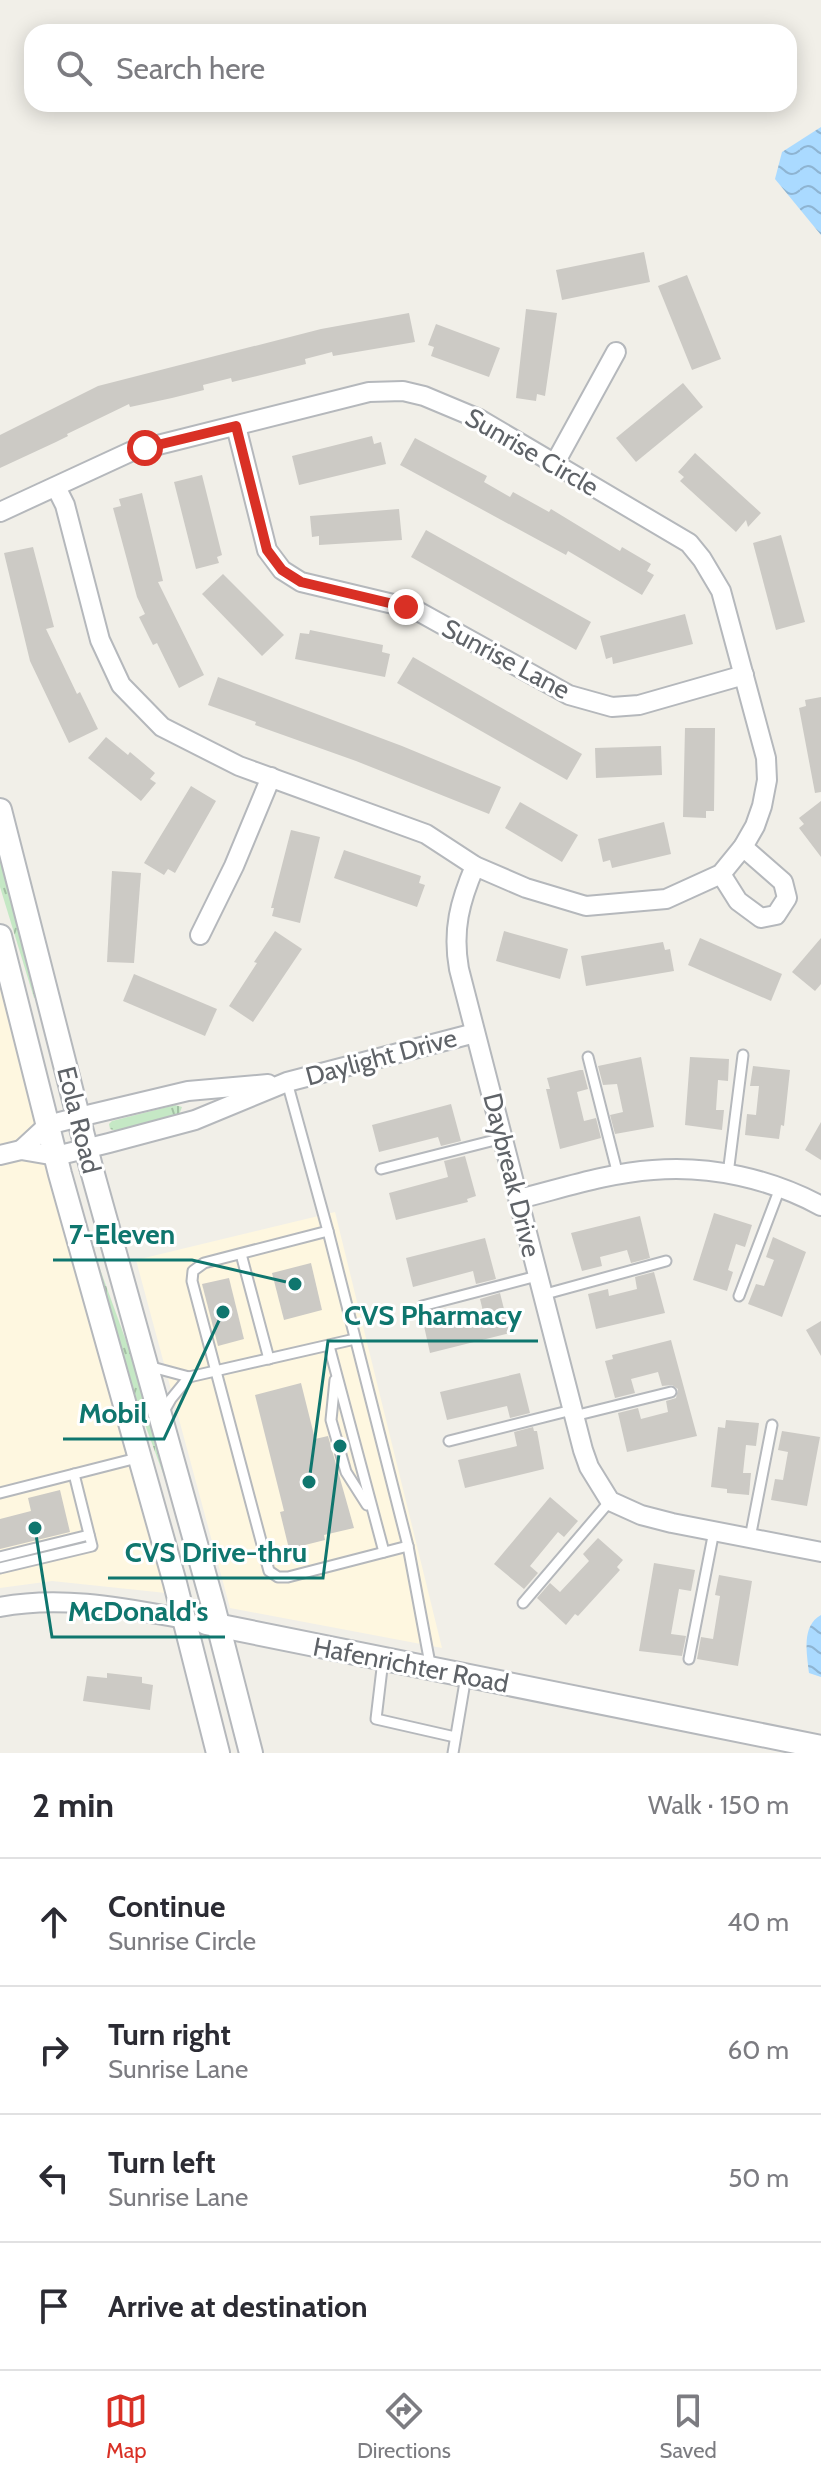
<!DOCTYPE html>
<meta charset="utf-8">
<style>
:root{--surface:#fff;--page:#f2f2f3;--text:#2b2b33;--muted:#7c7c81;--line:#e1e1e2;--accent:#d93025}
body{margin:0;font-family:Cabin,sans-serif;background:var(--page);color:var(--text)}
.stop{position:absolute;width:24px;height:24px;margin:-18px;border:6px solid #d93025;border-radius:50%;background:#fff}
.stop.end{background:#d93025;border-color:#fff;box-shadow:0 2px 8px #0008}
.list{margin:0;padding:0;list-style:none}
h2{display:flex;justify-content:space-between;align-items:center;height:104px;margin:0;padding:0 32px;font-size:34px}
h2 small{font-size:26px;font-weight:400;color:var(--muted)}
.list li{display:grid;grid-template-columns:52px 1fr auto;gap:24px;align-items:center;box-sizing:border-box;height:128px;padding:0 32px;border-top:2px solid var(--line)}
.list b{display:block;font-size:30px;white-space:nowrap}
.list p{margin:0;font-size:26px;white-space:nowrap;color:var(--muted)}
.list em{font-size:26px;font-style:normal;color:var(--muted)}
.icon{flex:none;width:44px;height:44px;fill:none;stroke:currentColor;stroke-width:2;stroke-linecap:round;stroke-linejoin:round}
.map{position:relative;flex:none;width:821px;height:1753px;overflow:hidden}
.search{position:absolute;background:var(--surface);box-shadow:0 4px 20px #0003;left:24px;right:24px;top:24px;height:88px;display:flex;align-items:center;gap:20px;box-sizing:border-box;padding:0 28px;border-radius:24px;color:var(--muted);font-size:30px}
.sheet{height:616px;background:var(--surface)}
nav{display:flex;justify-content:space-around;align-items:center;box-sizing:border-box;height:112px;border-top:2px solid var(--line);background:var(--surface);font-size:22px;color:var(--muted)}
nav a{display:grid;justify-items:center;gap:4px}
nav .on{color:var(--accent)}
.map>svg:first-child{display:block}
.commercial{fill:#fef7e0}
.grass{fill:url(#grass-tufts)}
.water{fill:url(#water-waves)}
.building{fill:#cccac5}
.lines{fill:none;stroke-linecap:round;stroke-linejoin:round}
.service-casing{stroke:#b5b8bc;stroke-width:13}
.minor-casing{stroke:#b5b8bc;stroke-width:22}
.tertiary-casing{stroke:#b5b8bc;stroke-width:26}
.service{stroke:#fff;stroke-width:9}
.minor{stroke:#fff;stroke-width:18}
.tertiary{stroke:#fff;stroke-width:22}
.route{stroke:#d93025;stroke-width:10}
.labels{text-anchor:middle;stroke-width:6;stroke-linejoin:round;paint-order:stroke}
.street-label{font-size:26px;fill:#5f6368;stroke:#fff}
.leader{fill:none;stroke:#0f766e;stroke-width:3}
.callout-dot{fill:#0f766e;stroke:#fff;stroke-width:3}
.callout-label{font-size:28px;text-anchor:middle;font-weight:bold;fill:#0f766e;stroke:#fff;stroke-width:6;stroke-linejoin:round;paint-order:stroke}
</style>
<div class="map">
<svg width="821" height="1753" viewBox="0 0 821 1753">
<defs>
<pattern id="grass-tufts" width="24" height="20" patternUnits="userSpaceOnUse" patternTransform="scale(2)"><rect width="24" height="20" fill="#c5e8c5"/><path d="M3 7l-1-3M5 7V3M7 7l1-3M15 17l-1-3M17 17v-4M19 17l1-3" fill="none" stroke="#a3c0a4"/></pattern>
<pattern id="water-waves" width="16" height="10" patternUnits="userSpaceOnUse" patternTransform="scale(2)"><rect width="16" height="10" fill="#aadaff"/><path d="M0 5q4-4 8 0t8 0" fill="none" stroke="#8eb4d2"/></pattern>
</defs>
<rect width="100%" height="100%" fill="#f1efe8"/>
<g class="commercial">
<polygon points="0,966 166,1593 52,1581 0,1588"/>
<polygon points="335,1212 442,1648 230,1608 136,1260"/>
</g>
<g class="grass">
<polygon points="0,850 38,998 34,998 0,887"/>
<polygon points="175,1105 182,1107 179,1115 116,1131 110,1129 109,1124 112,1121"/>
<polygon points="96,1258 141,1382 171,1486 168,1487 122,1362 93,1259"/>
</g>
<g class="water">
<polygon points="821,127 821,235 775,179 782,152"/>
<path d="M821,1615V1677L809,1673C807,1653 801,1626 821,1615Z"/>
</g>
<g class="building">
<polygon points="644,252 650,282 562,300 556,270"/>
<polygon points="687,275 721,359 692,370 658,286"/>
<polygon points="526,309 557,313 545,396 537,394 536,401 516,398"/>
<polygon points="409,313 415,342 333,356 332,352 305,359 306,364 232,382 231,378 203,385 204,390 172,398 130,407 129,404 67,434 68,436 56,442 0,468 0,435 98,386 321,329"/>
<polygon points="436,324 500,348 489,377 431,356 434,347 428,345"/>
<polygon points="683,383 703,407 636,462 616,438"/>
<polygon points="372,436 374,444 381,442 386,464 299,485 292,456"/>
<polygon points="415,438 487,476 484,482 510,497 513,492 549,512 551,509 620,551 622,547 651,564 647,571 654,575 642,595 568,551 566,555 400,465"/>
<polygon points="695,453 761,513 748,527 746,520 736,532 680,481 684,477 678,472"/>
<polygon points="202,475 222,555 217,557 219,563 196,569 174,482"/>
<polygon points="142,493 163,581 158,582 204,675 179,688 157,643 153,645 139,617 145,614 137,597 113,508 121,506 119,499"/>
<polygon points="399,509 402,540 319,545 319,536 312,537 310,516"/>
<polygon points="426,530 591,622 576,650 411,557"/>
<polygon points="781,535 805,622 776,630 753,543"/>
<polygon points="33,547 54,627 46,629 77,694 80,692 98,729 69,743 30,661 4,553"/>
<polygon points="223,574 284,635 262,656 202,594"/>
<polygon points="685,614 693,644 613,664 612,657 606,659 600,636"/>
<polygon points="310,630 383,645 382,652 390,654 385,677 295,659 300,633 309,634"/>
<polygon points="413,657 582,754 567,780 397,683"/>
<polygon points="218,677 402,746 501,787 489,814 356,761 255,725 256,722 208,705"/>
<polygon points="821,697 821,792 815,793 799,708 806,706 805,700"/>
<polygon points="685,728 715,728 714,811 706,811 706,818 683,817"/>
<polygon points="106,737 128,755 130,752 155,773 150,779 156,783 141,801 88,758"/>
<polygon points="661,746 662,775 596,778 595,748"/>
<polygon points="191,786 216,801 175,873 168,869 164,875 144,863"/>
<polygon points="821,801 821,857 799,828 804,824 799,818"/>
<polygon points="520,802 578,835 562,862 505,828"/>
<polygon points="664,822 671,854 612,868 610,860 603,862 598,839"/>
<polygon points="291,830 320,837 300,923 272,916 274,908 271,908"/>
<polygon points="344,850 421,876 419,883 425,885 417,907 334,878"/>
<polygon points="112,871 141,873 134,963 107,962"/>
<polygon points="275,931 302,949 253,1022 229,1006 257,963 254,962"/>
<polygon points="504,931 568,949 560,979 496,961"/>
<polygon points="700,938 782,974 771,1001 688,965"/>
<polygon points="821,938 821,984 815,991 792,972"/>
<polygon points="663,942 665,950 670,949 674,971 586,986 581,956"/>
<polygon points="134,974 217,1009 205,1036 123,1001"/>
<polygon points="641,1057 654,1127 615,1134 610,1115 623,1112 617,1084 603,1085 598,1066"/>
<polygon points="690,1057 729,1059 728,1081 718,1080 716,1110 724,1110 722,1130 685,1125"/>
<polygon points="753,1066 790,1070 784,1126 781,1125 779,1139 745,1135 747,1114 756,1115 759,1086 750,1086"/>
<polygon points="580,1070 583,1070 588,1089 577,1092 584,1121 596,1118 601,1138 560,1149 546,1089 550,1089 547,1078"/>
<polygon points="451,1104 461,1141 441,1146 438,1137 379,1152 372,1125"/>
<polygon points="821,1122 821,1160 805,1150"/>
<polygon points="465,1156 476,1196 467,1199 468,1202 396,1220 389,1193 448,1177 444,1161"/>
<polygon points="714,1213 752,1225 745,1247 736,1244 728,1270 733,1272 727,1291 693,1280"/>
<polygon points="640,1216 650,1258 631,1263 627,1250 600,1257 602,1266 582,1271 571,1233"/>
<polygon points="773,1237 806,1252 782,1317 748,1304 756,1284 764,1286 774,1260 766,1257"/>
<polygon points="485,1238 496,1279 476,1284 473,1271 413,1287 406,1258"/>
<polygon points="311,1263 322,1310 284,1320 272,1273"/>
<polygon points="654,1272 665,1313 596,1329 588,1294 608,1289 609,1296 637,1289 635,1277"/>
<polygon points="229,1278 244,1339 218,1346 202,1284"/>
<polygon points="500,1293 510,1333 430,1353 424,1326 483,1311 480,1299"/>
<polygon points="821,1321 821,1356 806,1330"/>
<polygon points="671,1340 697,1436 627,1452 618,1413 638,1408 641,1419 668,1412 666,1401 676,1398 678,1389 672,1385 662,1386 658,1372 631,1379 635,1393 615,1398 605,1361 613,1359 612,1355"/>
<polygon points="520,1373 530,1413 510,1418 507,1406 447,1420 440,1392"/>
<polygon points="301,1383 315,1439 328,1436 354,1528 324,1535 325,1540 289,1549 280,1512 284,1511 255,1395"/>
<polygon points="726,1420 759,1423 756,1446 746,1445 743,1473 751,1473 749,1495 727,1493 727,1489 711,1487 718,1427 725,1428"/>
<polygon points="533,1427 534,1431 537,1431 544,1469 465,1488 458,1460 517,1446 514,1432"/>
<polygon points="782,1431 820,1437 807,1506 771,1500 775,1479 783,1480 788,1452 778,1450"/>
<polygon points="60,1490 70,1532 0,1549 0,1519 31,1511 28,1498"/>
<polygon points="550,1497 578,1521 564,1537 558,1532 530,1566 538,1573 524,1589 494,1564"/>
<polygon points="598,1538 623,1560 617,1567 620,1570 578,1616 575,1614 566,1625 537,1598 550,1583 560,1592 589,1561 583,1554"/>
<polygon points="654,1563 695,1570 691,1591 679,1589 671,1634 686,1636 682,1656 639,1651"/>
<polygon points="719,1575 752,1581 738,1666 697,1659 701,1637 713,1639 720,1596 715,1595"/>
<polygon points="107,1673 142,1677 142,1683 153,1685 150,1710 83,1701 87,1676 107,1678"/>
</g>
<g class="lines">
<g class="service-casing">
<g id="service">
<polyline points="588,1057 618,1175"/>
<polyline points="287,1082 328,1231 408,1546 431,1669"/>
<polyline points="381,1169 503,1138"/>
<polyline points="728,1174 743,1055"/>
<polyline points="328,1231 204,1263 193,1271 192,1281 269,1571 278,1577 288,1577 408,1546"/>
<polyline points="241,1254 269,1359"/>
<polyline points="542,1295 666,1261"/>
<polyline points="739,1296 780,1188"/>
<polyline points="422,1306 537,1276"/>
<polyline points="329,1346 384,1552"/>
<polyline points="148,1366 189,1377 355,1339"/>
<polyline points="335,1380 331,1420 346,1472 367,1505"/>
<polyline points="163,1413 171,1399 189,1377"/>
<polyline points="574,1416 671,1392"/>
<polyline points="449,1441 572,1410"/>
<polyline points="0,1493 141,1457"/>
<polyline points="750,1538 772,1425"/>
<polyline points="0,1557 89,1535"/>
<polyline points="0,1568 92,1546 74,1474"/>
<polyline points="523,1603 610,1501"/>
<polyline points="689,1659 714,1531"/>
<polyline points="383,1660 376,1719 455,1737"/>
<polyline points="453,1753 466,1676"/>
</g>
</g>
<g class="minor-casing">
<g id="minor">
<polyline points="236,426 267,550 282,570 301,582 414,609 569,695 612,707 639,705 744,675"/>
<polyline points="555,463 616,352"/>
<polyline points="0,512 130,452 369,392 403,391 424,396 479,419 689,543 702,559 721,591 766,758 767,780 762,806 755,826 743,847 721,874 666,899 586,906 526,888 475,866 426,834 239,766 162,727 121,685 100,640 65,505 56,487"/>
<path d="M475,866C460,901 452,930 459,969L583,1450L589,1467L610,1501L641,1515L672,1523L821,1552"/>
<polyline points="721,874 738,901 761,918 776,915 787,898 783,882 743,847"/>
<polyline points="200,935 234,866 271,777"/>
<polyline points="21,1150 48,1125 79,1117 188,1091 268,1084"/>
<polyline points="0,1155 21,1150 56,1156 109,1143 195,1120 287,1082 475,1033"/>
<path d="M519,1199C563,1188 608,1173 653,1170C710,1165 771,1179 821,1206"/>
<path d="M0,1607C62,1595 124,1608 185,1619"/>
</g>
</g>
<g class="tertiary-casing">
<g id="tertiary">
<polyline points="0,810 91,1167 213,1605 251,1753"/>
<polyline points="0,936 60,1174 175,1583 218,1753"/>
<polyline points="206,1623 821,1747"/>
</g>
</g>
<use href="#service" class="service"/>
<use href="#minor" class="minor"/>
<use href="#tertiary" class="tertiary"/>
</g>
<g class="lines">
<polyline class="route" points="145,448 236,426 267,550 282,570 301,582 406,607"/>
</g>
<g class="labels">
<g class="street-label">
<text transform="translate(532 452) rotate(30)" y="9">Sunrise Circle</text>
<text transform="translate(506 659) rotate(28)" y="9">Sunrise Lane</text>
<text transform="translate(381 1057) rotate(-15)" y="9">Daylight Drive</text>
<text transform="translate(79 1120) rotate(76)" y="9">Eola Road</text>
<text transform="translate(512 1175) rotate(76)" y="9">Daybreak Drive</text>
<text transform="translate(411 1665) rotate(11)" y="9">Hafenrichter Road</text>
</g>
</g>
<path class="leader" d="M295 1284L192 1260H53M309 1482L328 1341H538M223 1312L164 1439H63M340 1446L323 1578H108M35 1528L52 1637H225"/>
<g class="callout-dot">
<circle cx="295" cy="1284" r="8"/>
<circle cx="309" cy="1482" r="8"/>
<circle cx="223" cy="1312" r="8"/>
<circle cx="340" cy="1446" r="8"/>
<circle cx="35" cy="1528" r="8"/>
</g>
<g class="callout-label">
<text x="122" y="1244">7-Eleven</text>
<text x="433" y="1325">CVS Pharmacy</text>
<text x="113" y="1423">Mobil</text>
<text x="216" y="1562">CVS Drive-thru</text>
<text x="138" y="1621">McDonald's</text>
</g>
</svg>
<div class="stop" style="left:145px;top:448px"></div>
<div class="stop end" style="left:406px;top:607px"></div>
<div class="search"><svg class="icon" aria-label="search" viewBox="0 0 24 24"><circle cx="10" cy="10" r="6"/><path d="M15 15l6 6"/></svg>Search here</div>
</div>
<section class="sheet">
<h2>2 min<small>Walk · 150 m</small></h2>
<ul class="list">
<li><svg class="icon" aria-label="ahead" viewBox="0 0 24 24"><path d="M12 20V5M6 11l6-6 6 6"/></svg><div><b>Continue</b><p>Sunrise Circle</p></div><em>40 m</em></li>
<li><svg class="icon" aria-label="right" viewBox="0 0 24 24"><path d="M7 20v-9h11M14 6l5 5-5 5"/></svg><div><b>Turn right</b><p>Sunrise Lane</p></div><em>60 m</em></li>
<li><svg class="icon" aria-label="left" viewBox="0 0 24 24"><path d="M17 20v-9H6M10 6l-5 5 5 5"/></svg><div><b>Turn left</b><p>Sunrise Lane</p></div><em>50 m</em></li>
<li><svg class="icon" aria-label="arrive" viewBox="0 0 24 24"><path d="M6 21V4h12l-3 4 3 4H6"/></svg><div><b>Arrive at destination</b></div></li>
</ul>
</section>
<nav>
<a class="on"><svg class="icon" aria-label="map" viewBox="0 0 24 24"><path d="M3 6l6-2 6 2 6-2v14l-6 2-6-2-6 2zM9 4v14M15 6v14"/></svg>Map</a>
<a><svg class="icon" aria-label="directions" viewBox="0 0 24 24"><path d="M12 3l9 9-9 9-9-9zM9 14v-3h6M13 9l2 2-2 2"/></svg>Directions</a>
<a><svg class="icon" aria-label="saved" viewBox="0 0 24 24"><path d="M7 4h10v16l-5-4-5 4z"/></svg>Saved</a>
</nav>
